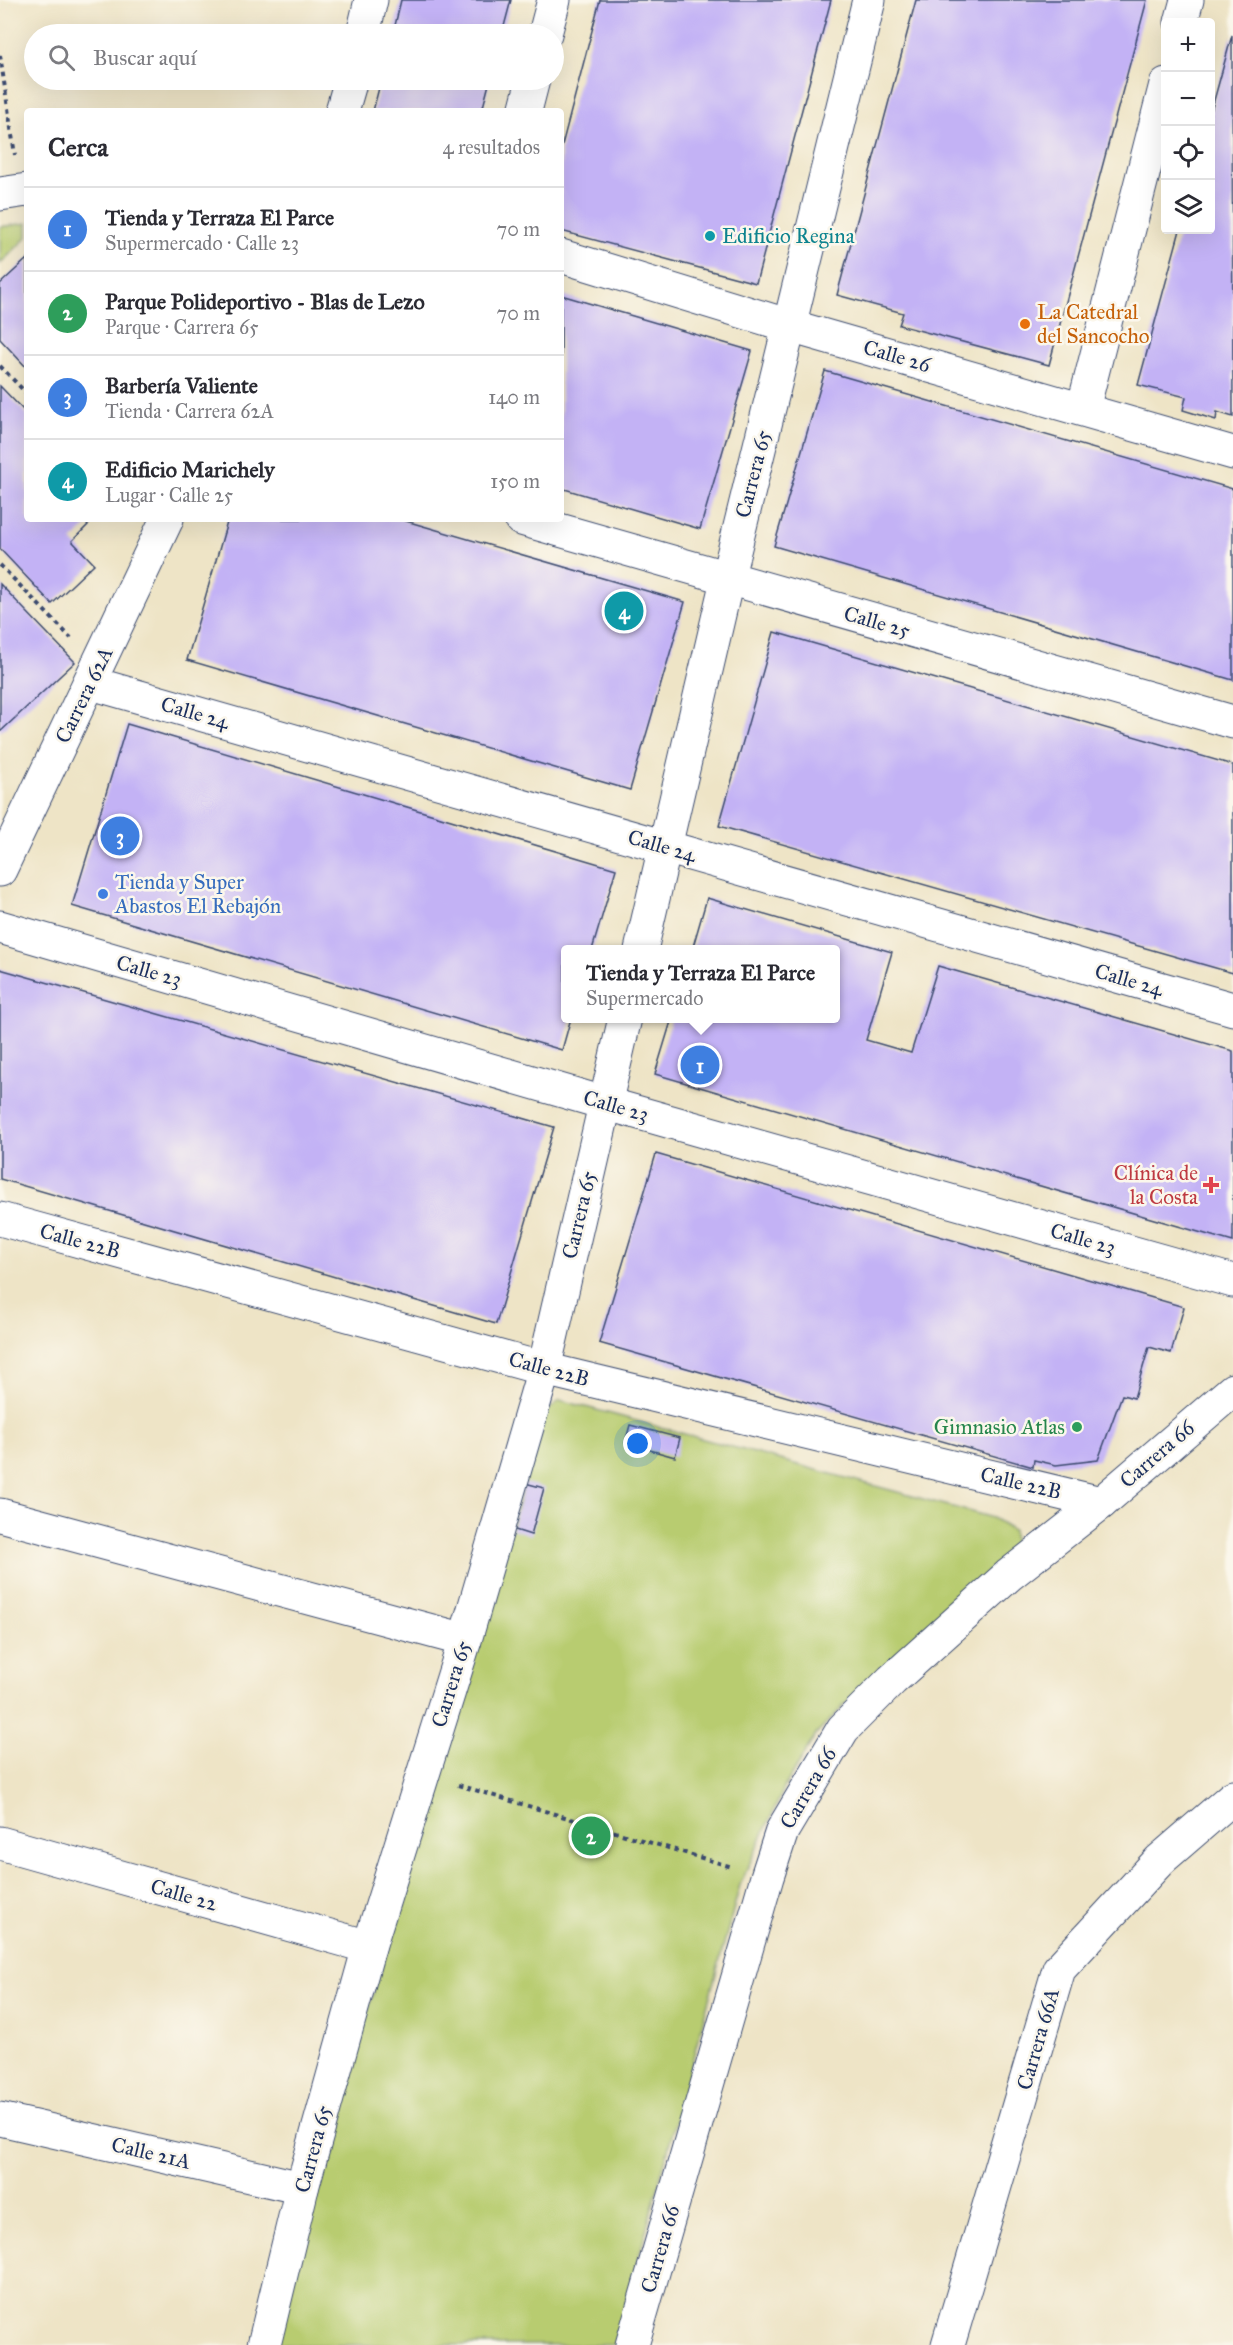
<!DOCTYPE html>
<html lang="es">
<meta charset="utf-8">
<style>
:root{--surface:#fff;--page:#f7f7f7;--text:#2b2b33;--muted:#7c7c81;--line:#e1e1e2;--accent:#db2777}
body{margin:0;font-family:"IM FELL Great Primer",serif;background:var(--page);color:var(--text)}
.controls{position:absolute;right:18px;top:18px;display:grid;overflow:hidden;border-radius:6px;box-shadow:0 6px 24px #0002}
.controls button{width:54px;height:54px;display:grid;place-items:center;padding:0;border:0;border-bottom:2px solid var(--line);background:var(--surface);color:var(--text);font:30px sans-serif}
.you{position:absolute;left:638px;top:1444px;width:21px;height:21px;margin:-15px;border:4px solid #fff;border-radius:50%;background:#1a73e8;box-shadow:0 0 0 9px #1a73e833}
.badge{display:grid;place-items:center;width:39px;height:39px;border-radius:50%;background:var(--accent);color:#fff;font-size:20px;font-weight:700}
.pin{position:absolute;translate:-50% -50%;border:3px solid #fff;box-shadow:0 2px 6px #0006}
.popup{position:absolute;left:561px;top:945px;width:279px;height:78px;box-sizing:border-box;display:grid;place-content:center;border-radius:6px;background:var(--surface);filter:drop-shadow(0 2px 4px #0005);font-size:20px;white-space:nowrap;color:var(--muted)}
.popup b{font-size:22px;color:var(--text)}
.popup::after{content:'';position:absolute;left:50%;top:100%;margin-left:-12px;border:12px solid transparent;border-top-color:var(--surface)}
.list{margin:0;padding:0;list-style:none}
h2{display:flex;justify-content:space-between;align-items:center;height:78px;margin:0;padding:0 24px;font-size:26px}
h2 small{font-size:20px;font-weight:400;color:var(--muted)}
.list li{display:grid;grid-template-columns:39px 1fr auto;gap:18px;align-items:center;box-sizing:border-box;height:84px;padding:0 24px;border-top:2px solid var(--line)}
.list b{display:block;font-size:22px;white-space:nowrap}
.list p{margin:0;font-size:20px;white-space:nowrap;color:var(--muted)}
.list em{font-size:20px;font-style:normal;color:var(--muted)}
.icon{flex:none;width:33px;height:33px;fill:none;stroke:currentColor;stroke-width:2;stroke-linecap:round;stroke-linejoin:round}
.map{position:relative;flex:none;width:1233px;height:2345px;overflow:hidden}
.search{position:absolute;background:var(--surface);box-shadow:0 6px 24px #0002;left:24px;top:24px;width:540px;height:66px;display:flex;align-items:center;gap:15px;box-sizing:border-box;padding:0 21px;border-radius:33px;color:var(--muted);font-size:22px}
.panel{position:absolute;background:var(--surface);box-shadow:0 6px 24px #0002;left:24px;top:108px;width:540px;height:414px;border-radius:6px}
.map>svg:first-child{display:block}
.park{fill:#b8cc70;stroke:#6a7e67;stroke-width:1.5}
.building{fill:#c3b2f5}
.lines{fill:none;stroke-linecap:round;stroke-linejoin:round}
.minor-casing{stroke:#3b4a6e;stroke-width:35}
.path{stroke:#3b4a6e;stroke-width:4;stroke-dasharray:4.5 4.5;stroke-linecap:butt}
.minor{stroke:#fff;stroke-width:33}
.culture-dot{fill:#0f9aa8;stroke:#fbf7ec;stroke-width:2}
.food-dot{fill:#e8710a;stroke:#fbf7ec;stroke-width:2}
.shop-dot{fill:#3f7fe0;stroke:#fbf7ec;stroke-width:2}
.health-dot{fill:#e0444e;stroke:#fbf7ec;stroke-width:2}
.leisure-dot{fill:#2e9e5b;stroke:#fbf7ec;stroke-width:2}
.labels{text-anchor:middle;stroke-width:5;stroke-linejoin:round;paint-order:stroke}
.culture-label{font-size:21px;fill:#0d838f;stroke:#fbf7ec;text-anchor:start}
.food-label{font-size:21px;fill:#c56008;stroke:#fbf7ec;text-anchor:start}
.street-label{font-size:21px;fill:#1b2f5e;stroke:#fbf7ec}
.shop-label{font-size:21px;fill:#366cbe;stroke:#fbf7ec;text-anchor:start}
.health-label{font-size:21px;fill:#be3a42;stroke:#fbf7ec;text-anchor:end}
.leisure-label{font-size:21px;fill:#27864d;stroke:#fbf7ec;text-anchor:end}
</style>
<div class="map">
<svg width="1233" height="2345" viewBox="0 0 1233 2345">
<rect width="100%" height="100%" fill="#fbf7ec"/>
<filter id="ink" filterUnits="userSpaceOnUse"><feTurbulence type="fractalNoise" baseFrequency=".0167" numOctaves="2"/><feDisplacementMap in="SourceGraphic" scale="12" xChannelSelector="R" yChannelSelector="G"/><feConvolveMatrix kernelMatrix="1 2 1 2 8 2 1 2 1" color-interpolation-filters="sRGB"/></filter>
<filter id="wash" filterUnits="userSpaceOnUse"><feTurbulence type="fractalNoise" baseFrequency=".008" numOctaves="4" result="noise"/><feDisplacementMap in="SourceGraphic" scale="24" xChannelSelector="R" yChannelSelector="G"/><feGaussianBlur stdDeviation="1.35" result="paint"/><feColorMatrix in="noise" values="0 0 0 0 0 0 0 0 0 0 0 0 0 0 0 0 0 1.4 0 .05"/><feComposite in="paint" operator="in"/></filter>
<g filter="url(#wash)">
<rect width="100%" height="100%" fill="#eee4c6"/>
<g class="park">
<polygon points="27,223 27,237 0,264 0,227"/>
<polygon points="560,1400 993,1518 1013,1530 1014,1549 855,1694 815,1736 785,1786 740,1885 615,2345 273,2345 388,1941 544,1414"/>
</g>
<g id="blocks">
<g class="building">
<polygon points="401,0 511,0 502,34 393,34"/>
<polygon points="600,0 831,0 756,283 561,231 561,149"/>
<polygon points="916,0 1147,0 1049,365 899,325 903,313 837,295"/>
<polygon points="1232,35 1233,417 1217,412 1216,420 1183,410 1186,397 1138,385 1180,230 1210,230 1210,115"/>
<polygon points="381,80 490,80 482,111 373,111"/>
<polygon points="27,259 27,368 0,339 0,284"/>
<polygon points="561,295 752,351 700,529 561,488"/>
<polygon points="825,371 1233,489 1233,680 774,546"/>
<polygon points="0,386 27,414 27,519 94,519 72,541 94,564 52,604 0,549"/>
<polygon points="228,519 399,519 685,602 630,790 187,660"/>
<polygon points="0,584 75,662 0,732"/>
<polygon points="774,632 1233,765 1233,973 719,826"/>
<polygon points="127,724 616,869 592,950 565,950 565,1018 571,1018 562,1050 72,906"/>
<polygon points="707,898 892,952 866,1040 911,1053 938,966 1233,1051 1233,1242 655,1074 672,1018 835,1018 835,950 692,950"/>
<polygon points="0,969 554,1127 496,1324 0,1179"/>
<polygon points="656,1154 1184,1307 1171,1353 1149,1347 1134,1398 1122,1395 1098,1460 1056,1465 1034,1460 1033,1467 599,1343"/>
<polygon points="630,1425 680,1438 675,1457 625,1443"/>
<polygon points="525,1483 544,1488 531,1535 512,1529"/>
</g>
</g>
</g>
<g filter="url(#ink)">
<use href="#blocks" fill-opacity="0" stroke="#3b4a6e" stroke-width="1.5"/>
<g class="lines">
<g class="minor-casing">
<g id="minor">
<polyline points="1181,22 1187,0"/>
<polyline points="363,34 371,0"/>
<polyline points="545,34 554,0"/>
<polyline points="342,111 351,80"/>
<polyline points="525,111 533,80"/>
<polyline points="0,194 27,190"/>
<polyline points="561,256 790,326 1233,453"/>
<polyline points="1083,409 1166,84"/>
<polyline points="521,519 1233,722"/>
<polyline points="91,683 1233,1009"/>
<polyline points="0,870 167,519"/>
<polyline points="0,927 604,1103 1233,1281"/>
<polyline points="641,950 727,580 869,0"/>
<polyline points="0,1219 544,1369 1101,1503"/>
<polyline points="0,1515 465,1640"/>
<polyline points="0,1843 369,1947"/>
<polyline points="0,2119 302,2188"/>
<polyline points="264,2345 302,2188 369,1947 465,1640 544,1369 625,1018"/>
<polyline points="632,2345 767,1877 782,1831 843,1729 892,1680 1009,1575 1101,1503 1233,1390"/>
<polyline points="948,2345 1059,1969 1160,1860 1233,1797"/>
</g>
</g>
<g class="path">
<polyline points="0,55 15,155"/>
<polyline points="0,366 27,394"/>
<polyline points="0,565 71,638"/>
<polyline points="458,1785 732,1867"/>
</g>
<use href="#minor" class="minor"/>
</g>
</g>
<circle class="culture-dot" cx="710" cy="236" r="6"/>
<circle class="food-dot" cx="1025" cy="324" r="6"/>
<circle class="shop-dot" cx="103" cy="894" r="6"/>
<path class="health-dot" d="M1208 1176h6v6h6v6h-6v6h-6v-6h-6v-6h6z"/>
<circle class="leisure-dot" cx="1077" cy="1427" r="6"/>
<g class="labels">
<g class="culture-label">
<text x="722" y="243">Edificio Regina</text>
</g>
<g class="food-label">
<text x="1037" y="319">La Catedral<tspan x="1037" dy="24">del Sancocho</tspan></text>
</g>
<g class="street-label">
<text transform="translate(897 356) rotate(16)" y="7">Calle 26</text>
<text transform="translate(753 474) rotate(-76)" y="7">Carrera 65</text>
<text transform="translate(877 622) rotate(16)" y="7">Calle 25</text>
<text transform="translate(84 695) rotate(-64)" y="7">Carrera 62A</text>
<text transform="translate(195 713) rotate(16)" y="7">Calle 24</text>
<text transform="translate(662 846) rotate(16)" y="7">Calle 24</text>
<text transform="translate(149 971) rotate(16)" y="7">Calle 23</text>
<text transform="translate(1129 980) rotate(16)" y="7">Calle 24</text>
<text transform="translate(616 1106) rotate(16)" y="7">Calle 23</text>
<text transform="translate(579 1215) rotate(-77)" y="7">Carrera 65</text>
<text transform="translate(1083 1239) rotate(16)" y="7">Calle 23</text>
<text transform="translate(80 1241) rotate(15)" y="7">Calle 22B</text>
<text transform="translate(549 1369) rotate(15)" y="7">Calle 22B</text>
<text transform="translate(1157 1454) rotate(-41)" y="7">Carrera 66</text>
<text transform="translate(1021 1483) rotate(13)" y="7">Calle 22B</text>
<text transform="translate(451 1684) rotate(-73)" y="7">Carrera 65</text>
<text transform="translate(808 1788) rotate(-60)" y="7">Carrera 66</text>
<text transform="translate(184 1895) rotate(16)" y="7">Calle 22</text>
<text transform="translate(1038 2039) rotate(-74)" y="7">Carrera 66A</text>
<text transform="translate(313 2149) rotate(-75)" y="7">Carrera 65</text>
<text transform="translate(151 2153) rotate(13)" y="7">Calle 21A</text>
<text transform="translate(660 2249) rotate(-74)" y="7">Carrera 66</text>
</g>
<g class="shop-label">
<text x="115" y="889">Tienda y Super<tspan x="115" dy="24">Abastos El Rebajón</tspan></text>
</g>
<g class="health-label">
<text x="1198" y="1180">Clínica de<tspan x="1198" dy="24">la Costa</tspan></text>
</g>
<g class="leisure-label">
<text x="1065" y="1434">Gimnasio Atlas</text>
</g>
</g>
</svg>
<div class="controls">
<button>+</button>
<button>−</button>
<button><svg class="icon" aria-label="locate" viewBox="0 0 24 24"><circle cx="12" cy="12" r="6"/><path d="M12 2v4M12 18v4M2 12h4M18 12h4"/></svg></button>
<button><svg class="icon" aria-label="layers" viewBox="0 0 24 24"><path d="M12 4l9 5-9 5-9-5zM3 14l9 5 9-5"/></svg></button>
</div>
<div class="you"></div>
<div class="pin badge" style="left:700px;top:1065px;background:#3f7fe0">1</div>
<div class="popup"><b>Tienda y Terraza El Parce</b>Supermercado</div>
<div class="pin badge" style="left:591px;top:1836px;background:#2e9e5b">2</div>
<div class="pin badge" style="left:120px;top:836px;background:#3f7fe0">3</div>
<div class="pin badge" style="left:624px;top:611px;background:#0f9aa8">4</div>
<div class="search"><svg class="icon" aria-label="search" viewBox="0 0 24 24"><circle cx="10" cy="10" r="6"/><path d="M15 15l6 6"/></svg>Buscar aquí</div>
<section class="panel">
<h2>Cerca<small>4 resultados</small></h2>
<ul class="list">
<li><span class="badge" style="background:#3f7fe0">1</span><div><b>Tienda y Terraza El Parce</b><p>Supermercado · Calle 23</p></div><em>70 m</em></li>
<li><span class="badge" style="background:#2e9e5b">2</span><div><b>Parque Polideportivo - Blas de Lezo</b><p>Parque · Carrera 65</p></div><em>70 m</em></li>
<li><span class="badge" style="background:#3f7fe0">3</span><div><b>Barbería Valiente</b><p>Tienda · Carrera 62A</p></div><em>140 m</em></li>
<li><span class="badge" style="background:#0f9aa8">4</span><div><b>Edificio Marichely</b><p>Lugar · Calle 25</p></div><em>150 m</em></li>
</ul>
</section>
</div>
